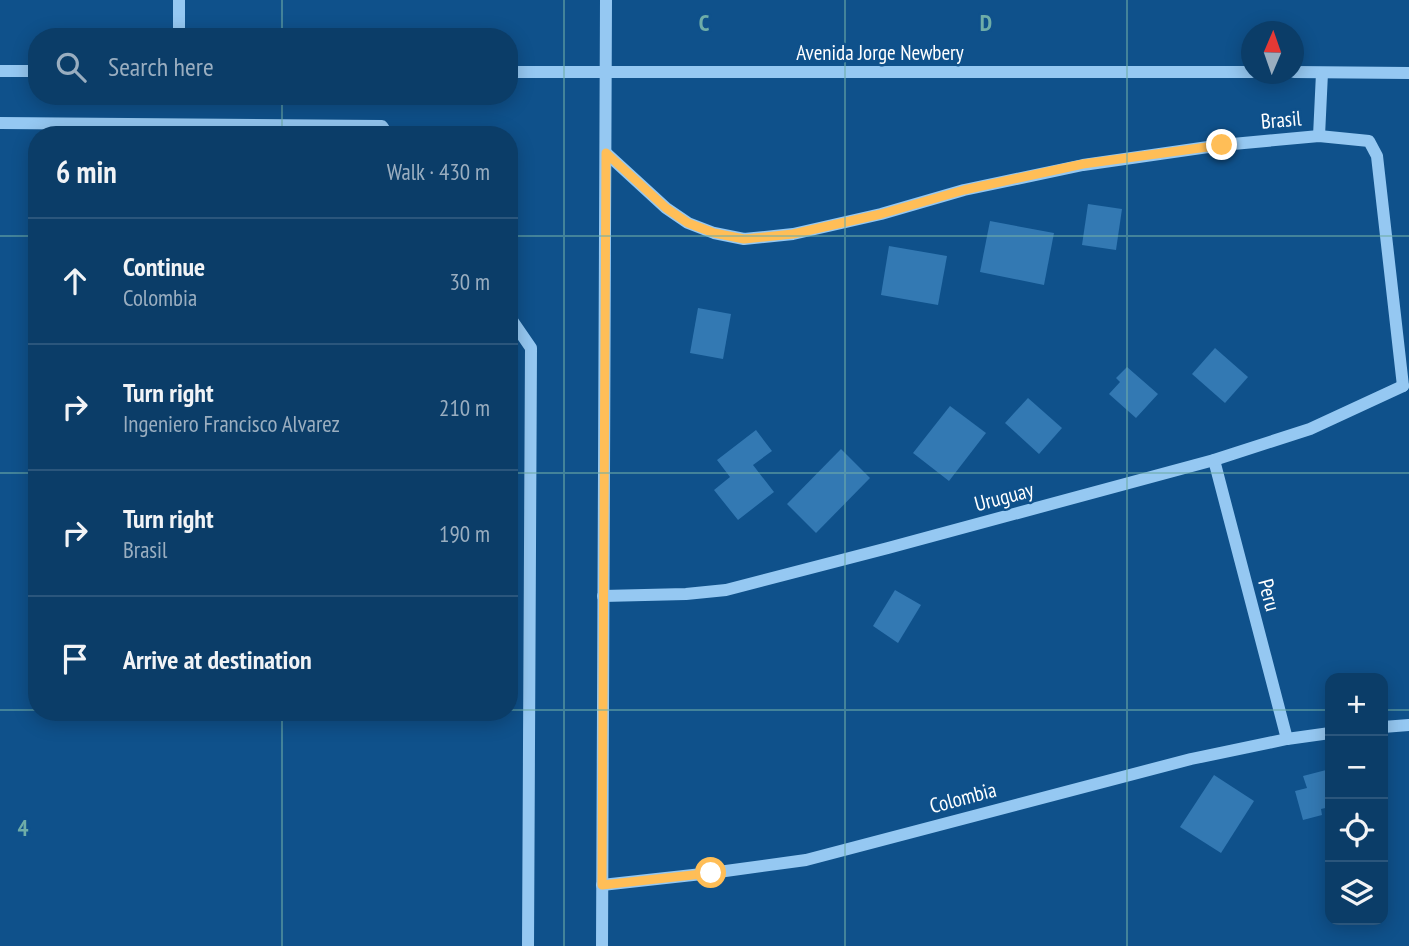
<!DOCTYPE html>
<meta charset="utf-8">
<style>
:root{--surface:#0b3d68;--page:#14446e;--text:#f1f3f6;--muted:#9aaec0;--line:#2b567c}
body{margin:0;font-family:"PT Sans Narrow",sans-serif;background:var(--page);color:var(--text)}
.controls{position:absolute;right:21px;bottom:21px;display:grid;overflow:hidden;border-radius:14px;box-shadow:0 4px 18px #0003}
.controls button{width:63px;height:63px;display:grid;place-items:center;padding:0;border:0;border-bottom:2px solid var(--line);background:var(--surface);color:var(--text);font:35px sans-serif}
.compass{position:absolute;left:1241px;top:21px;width:63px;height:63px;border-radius:50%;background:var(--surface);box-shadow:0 4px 18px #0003;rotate:2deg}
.stop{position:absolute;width:21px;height:21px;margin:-16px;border:5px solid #ffbe57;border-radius:50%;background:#fff}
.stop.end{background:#ffbe57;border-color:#fff;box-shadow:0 2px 7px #0008}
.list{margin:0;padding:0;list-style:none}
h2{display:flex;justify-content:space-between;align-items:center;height:91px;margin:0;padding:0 28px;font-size:30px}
h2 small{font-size:23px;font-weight:400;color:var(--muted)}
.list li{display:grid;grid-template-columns:46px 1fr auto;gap:21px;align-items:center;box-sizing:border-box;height:126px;padding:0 28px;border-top:2px solid var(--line)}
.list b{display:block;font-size:26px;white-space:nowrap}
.list p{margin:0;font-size:23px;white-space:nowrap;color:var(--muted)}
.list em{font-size:23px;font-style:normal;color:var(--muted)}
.icon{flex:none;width:38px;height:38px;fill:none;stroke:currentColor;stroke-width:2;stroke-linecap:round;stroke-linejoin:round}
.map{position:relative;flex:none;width:1409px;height:946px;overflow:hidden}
.search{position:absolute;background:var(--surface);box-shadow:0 4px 18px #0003;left:28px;top:28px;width:490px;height:77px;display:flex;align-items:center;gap:18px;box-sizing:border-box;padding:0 24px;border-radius:28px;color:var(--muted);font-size:26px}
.panel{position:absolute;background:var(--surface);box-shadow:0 4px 18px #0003;left:28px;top:126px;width:490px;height:595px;border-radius:28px}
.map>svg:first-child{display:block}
.building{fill:#3379b3}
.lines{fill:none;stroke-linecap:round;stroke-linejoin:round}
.minor{stroke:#95c8f2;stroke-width:12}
.route{stroke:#ffbe57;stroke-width:9}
.grid{fill:none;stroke:#6fada8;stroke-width:2;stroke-opacity:0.55}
.labels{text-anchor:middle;stroke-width:5;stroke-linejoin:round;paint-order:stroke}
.street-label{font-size:21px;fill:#fff;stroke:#0f518b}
.grid-label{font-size:23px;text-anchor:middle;font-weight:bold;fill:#6fada8;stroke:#0f518b;stroke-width:5;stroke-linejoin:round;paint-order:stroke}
</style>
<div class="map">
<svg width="1409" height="946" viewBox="0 0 1409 946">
<rect width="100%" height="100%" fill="#0f518b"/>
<g class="building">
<polygon points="1088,204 1122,209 1116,250 1082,245"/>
<polygon points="990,221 1054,233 1044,285 980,272"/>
<polygon points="889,246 947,256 938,305 881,295"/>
<polygon points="698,308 731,314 723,359 690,353"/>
<polygon points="1215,348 1248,377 1225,403 1192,374"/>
<polygon points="1127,367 1158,394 1136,418 1109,394 1120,382 1116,378"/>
<polygon points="1028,398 1062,428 1039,454 1005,423"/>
<polygon points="950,406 986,433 949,481 913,453"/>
<polygon points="756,430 772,451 753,465 774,492 738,520 714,490 730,477 717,460"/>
<polygon points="841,449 870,478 816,533 787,504"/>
<polygon points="895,590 921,605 898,643 873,626"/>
<polygon points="1330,769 1330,807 1321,809 1322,815 1303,820 1295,791 1307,788 1303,776"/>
<polygon points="1214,775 1254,801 1221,853 1180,827"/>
</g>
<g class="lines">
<g class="minor">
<polyline points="179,37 179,0"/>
<polyline points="0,71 37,71"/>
<polyline points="509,72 1252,72"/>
<polyline points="1294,72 1409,73"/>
<polyline points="0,123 382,126 388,135"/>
<polyline points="1319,136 1322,73"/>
<polyline points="606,153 666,208 688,223 714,233 744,239 793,234 881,214 964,190 1083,165 1222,145 1319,136 1369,141 1377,156 1403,386"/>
<polyline points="509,316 531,348 528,946"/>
<polyline points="1214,460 1287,739"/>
<polyline points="603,596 686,594 726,590 888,548 1214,460 1310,429 1403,386"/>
<polyline points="1383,727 1409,725"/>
<polyline points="602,885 711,873 806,860 1191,759 1287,739 1330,733"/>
<polyline points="602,946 606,0"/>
</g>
</g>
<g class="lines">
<polyline class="route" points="711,873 602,885 606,153 666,208 688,223 714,233 744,239 793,234 881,214 964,190 1083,164 1222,145"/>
</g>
<path class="grid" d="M282,0V37M564,0V946M845,0V946M1127,0V946M282,96V135M0,236H37M509,236H1409M0,473H37M509,473H1409M0,710H37M509,710H1330M1383,710H1409M282,712V946"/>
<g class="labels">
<g class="street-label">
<text x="880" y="60">Avenida Jorge Newbery</text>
<text transform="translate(1281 120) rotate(-5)" y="7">Brasil</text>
<text transform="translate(1004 497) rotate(-15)" y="7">Uruguay</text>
<text transform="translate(1269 595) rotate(75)" y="7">Peru</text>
<text transform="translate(963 798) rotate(-15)" y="7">Colombia</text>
</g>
</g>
<g class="grid-label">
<text x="704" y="31">C</text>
<text x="986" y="31">D</text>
<text x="23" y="836">4</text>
</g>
</svg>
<div class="controls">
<button>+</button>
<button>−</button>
<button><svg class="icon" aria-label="locate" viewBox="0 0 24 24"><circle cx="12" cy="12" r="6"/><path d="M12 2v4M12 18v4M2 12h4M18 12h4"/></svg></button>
<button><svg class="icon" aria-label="layers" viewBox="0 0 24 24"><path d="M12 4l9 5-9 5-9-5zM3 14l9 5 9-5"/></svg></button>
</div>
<svg class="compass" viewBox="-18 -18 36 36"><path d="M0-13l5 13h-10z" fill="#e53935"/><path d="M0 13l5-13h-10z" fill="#9aaec0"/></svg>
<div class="stop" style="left:711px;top:873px"></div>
<div class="stop end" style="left:1222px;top:145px"></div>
<div class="search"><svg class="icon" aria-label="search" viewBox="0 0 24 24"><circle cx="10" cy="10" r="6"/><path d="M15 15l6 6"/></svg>Search here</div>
<section class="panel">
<h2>6 min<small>Walk · 430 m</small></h2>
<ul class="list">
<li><svg class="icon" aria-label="ahead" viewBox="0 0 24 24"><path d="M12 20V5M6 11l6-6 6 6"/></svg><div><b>Continue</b><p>Colombia</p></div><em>30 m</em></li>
<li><svg class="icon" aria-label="right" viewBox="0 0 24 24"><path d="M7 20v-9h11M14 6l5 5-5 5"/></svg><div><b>Turn right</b><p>Ingeniero Francisco Alvarez</p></div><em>210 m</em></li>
<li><svg class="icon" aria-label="right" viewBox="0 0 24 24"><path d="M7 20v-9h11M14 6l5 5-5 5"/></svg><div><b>Turn right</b><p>Brasil</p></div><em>190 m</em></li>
<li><svg class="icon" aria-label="arrive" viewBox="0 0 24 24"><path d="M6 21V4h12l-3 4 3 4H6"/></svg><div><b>Arrive at destination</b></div></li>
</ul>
</section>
</div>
